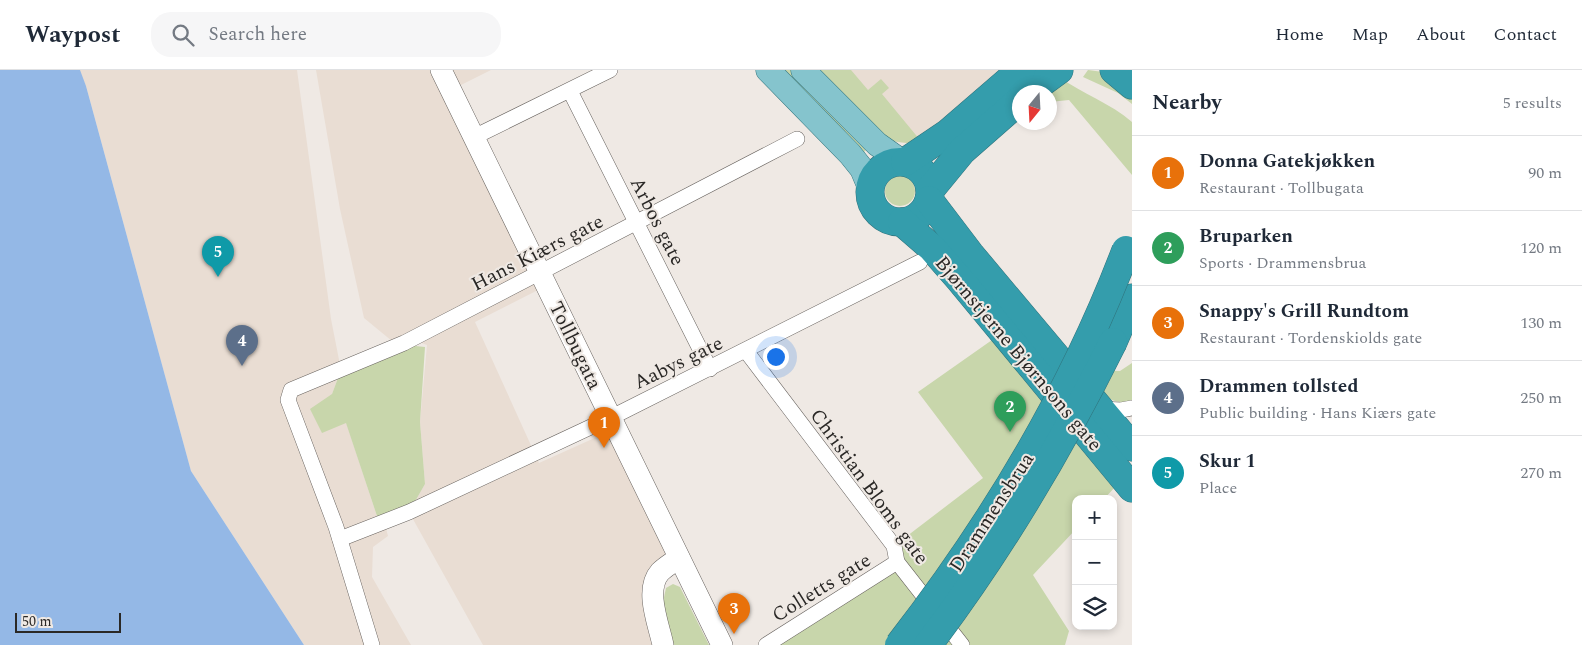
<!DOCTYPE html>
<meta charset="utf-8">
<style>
:root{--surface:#fff;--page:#f6f6f7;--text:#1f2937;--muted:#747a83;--line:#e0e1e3;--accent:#685222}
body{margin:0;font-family:Spectral,serif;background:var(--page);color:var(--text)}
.controls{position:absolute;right:15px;bottom:15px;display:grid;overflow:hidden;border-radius:10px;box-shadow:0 2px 8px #0003}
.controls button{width:45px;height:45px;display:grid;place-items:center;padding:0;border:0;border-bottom:1px solid var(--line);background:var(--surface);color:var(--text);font:25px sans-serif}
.compass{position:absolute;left:1012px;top:15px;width:45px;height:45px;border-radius:50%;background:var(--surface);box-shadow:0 2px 8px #0003;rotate:198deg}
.scale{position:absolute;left:15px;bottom:12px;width:106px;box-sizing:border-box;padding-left:5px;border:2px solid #2a2826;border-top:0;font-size:14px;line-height:18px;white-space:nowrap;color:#2a2826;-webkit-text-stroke:4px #efe9e4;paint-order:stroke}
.you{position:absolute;left:775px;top:286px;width:18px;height:18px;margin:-12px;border:4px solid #fff;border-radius:50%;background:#1a73e8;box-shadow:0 0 0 8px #1a73e833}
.badge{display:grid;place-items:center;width:32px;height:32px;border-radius:50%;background:var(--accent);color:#fff;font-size:16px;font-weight:700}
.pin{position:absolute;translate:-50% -41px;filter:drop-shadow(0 1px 2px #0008)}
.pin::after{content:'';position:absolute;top:26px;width:18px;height:15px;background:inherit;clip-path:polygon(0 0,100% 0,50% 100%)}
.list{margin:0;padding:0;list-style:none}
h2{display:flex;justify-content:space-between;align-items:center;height:65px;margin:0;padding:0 20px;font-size:21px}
h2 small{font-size:16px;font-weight:400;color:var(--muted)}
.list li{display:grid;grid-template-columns:32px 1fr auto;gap:15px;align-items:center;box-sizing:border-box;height:75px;padding:0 20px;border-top:1px solid var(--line)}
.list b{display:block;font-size:19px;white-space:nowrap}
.list p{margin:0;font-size:16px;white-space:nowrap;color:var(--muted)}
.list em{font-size:16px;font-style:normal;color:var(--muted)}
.icon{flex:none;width:28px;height:28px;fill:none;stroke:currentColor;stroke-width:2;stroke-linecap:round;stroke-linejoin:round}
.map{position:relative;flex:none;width:1132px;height:575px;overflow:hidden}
header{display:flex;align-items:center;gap:30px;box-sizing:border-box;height:70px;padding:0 25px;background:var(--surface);border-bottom:1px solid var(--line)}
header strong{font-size:24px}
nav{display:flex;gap:28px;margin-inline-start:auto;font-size:18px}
.search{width:350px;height:45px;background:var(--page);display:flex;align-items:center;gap:12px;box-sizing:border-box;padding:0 18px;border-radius:20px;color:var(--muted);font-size:19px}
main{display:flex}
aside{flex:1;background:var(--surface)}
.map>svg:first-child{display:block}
.built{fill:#e9ddd3}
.green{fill:#c8d6ab}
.water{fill:#94b8e6}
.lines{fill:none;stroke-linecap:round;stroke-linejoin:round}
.street-casing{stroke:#68635f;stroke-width:16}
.secondary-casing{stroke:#68635f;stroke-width:22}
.primary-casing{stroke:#30747d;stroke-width:25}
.highway-casing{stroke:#30747d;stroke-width:29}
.street{stroke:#fff;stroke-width:15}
.secondary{stroke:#fff;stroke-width:21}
.primary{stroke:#85c4cd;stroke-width:24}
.highway{stroke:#349dac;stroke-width:28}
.highway-bridge-casing{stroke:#30747d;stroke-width:29;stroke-linecap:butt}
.highway-bridge{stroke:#349dac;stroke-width:28}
.labels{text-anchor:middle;stroke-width:4;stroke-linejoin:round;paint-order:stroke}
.street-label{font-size:20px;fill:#2a2826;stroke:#efe9e4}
</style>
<header>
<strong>Waypost</strong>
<div class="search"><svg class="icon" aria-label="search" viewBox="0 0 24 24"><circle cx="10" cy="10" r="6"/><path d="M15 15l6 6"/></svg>Search here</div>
<nav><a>Home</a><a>Map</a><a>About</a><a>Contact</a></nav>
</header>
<main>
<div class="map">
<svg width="1132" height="575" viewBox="0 0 1132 575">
<rect width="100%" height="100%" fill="#efe9e4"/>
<g class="built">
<polygon points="78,0 297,0 331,249 341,300 332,324 346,352 377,446 384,451 388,466 373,477 372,507 411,575 304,575 191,401 86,16"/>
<polygon points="316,0 491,0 451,20 542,218 475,252 539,393 608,362 679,488 660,503 661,575 483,575 409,442 425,414 420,352 427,275 406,267 398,276 364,248 340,139"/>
<polygon points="813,0 1009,0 913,72 906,73 891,72"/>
</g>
<g class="green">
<polygon points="779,0 791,0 868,78 861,85"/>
<polygon points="817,0 851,0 868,20 881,9 889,18 882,24 920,70 907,73 891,71"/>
<polygon points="1088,0 1103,2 1132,21 1132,34 1118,23 1083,7"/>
<path d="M1059,7C1083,24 1110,33 1132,52V105L1069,30L1050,32V23Z"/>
<circle cx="900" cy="121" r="15"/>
<polygon points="992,270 1116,416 1104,429 1076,429 1076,459 1033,505 1069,561 1065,575 766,575 897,492 894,476 983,408 918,322"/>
<polygon points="405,275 425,277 420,352 425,414 409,442 384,451 377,446 346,353 322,363 310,339 332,324 341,300"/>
<path d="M1132,293V330C1109,339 1096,316 1083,300L1120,301Z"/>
<polygon points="673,514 680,517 709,575 672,575 663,532 666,518"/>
</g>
<polygon class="water" points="0,0 80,0 86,16 191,401 304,575 0,575"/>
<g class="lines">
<g class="street-casing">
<g id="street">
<polyline points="570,21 710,299"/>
<polyline points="474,67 610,0"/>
<polyline points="746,281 894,476 897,492 962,575"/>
<polyline points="1101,339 1121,340 1132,338"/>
<polyline points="340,469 409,442 612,347 920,192"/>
<polyline points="372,575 336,457 288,330 291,320 404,273 797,69"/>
<polyline points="766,575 897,492"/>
</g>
</g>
<g class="secondary-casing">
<g id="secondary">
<polyline points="441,0 722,575"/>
<path d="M663,575C659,555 644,520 660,502C665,497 673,492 679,488"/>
</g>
</g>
<g class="primary-casing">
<g id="primary">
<polyline points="768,0 850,84 862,99 870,118"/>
<polyline points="803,0 877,74 901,91"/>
</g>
</g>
<g class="highway-casing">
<g id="highway">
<polyline points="1114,0 1132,15"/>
<polyline points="1029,22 1059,0"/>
<circle cx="900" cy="122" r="30"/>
<polyline points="905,92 948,63 1021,0"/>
<polyline points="930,120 962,81 1019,31"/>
<polyline points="929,130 970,184 1132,377"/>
<polyline points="902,152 932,178 960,210 1132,418"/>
<polyline points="1113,272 1132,228"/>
</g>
</g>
<use href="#street" class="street"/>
<use href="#secondary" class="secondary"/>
<use href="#primary" class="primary"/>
<use href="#highway" class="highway"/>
<g class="highway-bridge-casing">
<g id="highway-bridge">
<path d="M899,575C992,455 1072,323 1126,180"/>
<path d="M928,575C1000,480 1060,379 1113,272"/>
</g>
</g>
<use href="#highway-bridge" class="highway-bridge"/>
</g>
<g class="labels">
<g class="street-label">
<text transform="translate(658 151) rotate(63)" y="7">Arbos gate</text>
<text transform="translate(537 182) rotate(-27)" y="7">Hans Kiærs gate</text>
<text transform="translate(576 275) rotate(64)" y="7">Tollbugata</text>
<text transform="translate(1019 283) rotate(50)" y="7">Bjørnstjerne Bjørnsons gate</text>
<text transform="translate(678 292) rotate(-26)" y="7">Aabys gate</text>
<text transform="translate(870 416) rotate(54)" y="7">Christian Bloms gate</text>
<text transform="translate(991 442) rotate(-57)" y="7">Drammensbrua</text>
<text transform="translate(821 517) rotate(-32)" y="7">Colletts gate</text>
</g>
</g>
</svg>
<div class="controls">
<button>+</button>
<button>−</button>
<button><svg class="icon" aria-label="layers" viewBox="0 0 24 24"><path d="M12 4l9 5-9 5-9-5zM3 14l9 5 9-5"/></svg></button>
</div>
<svg class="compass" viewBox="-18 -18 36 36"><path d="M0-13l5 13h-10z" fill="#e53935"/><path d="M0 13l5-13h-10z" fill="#747a83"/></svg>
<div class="scale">50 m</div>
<div class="you"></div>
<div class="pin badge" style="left:604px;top:378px;background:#e8710a">1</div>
<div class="pin badge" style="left:1010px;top:362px;background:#2e9e5b">2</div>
<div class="pin badge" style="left:734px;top:564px;background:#e8710a">3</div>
<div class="pin badge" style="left:242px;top:296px;background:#5c6f8a">4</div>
<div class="pin badge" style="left:218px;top:207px;background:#0f9aa8">5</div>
</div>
<aside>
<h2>Nearby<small>5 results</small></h2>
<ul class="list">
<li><span class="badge" style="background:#e8710a">1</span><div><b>Donna Gatekjøkken</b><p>Restaurant · Tollbugata</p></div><em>90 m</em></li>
<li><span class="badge" style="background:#2e9e5b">2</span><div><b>Bruparken</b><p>Sports · Drammensbrua</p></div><em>120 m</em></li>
<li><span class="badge" style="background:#e8710a">3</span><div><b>Snappy's Grill Rundtom</b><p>Restaurant · Tordenskiolds gate</p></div><em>130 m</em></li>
<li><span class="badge" style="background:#5c6f8a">4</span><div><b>Drammen tollsted</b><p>Public building · Hans Kiærs gate</p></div><em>250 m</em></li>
<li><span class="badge" style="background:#0f9aa8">5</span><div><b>Skur 1</b><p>Place</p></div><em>270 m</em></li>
</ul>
</aside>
</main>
